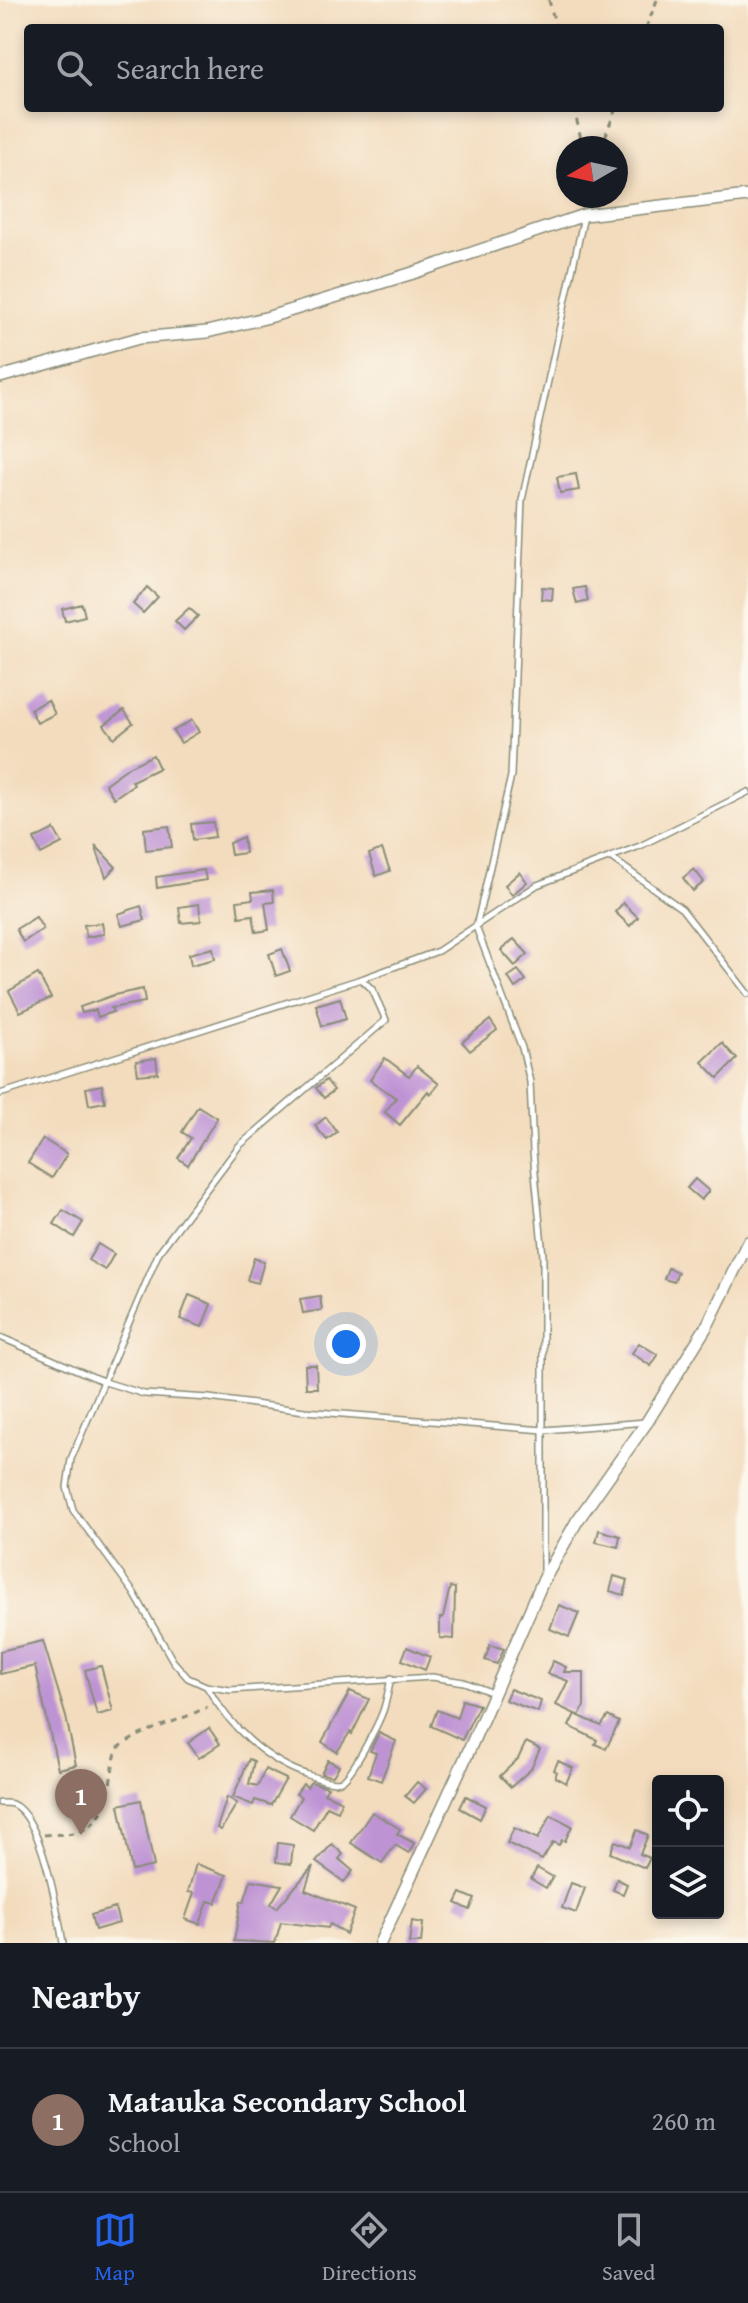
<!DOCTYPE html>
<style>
:root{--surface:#171b24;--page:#242831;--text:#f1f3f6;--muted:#9ea1a6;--line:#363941;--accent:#2563eb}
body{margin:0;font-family:"Gentium Book Plus",serif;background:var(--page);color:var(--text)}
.controls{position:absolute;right:24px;bottom:24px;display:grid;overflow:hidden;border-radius:8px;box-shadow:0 4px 12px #0003}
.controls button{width:72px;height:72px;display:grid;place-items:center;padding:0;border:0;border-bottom:2px solid var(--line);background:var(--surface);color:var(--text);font:40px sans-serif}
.compass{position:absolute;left:556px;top:136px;width:72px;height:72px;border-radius:50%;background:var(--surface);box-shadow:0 4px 12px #0003;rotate:261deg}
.you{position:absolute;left:346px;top:1344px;width:28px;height:28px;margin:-20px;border:6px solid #fff;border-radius:50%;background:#1a73e8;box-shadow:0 0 0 12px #1a73e833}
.badge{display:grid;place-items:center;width:52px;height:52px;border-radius:50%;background:var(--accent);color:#fff;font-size:26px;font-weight:700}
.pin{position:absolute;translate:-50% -66px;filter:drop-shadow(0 2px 4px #0008)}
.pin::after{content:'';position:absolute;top:42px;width:28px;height:24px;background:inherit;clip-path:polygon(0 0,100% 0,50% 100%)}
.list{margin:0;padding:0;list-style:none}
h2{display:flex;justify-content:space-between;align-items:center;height:104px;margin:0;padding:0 32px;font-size:34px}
h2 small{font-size:26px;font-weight:400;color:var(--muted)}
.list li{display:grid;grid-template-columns:52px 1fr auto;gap:24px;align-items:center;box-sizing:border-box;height:144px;padding:0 32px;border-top:2px solid var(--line)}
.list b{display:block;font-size:30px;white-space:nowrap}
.list p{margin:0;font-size:26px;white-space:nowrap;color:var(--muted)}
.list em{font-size:26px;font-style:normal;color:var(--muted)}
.icon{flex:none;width:44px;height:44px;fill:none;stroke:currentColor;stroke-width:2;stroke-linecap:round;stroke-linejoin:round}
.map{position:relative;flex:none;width:748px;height:1943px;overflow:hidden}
.search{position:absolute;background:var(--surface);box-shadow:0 4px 12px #0003;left:24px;right:24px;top:24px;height:88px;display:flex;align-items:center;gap:20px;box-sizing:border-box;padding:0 28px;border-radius:8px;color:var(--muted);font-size:30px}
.sheet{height:248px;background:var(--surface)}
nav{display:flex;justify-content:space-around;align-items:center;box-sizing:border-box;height:112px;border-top:2px solid var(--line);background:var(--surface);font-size:22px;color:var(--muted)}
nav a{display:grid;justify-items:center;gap:4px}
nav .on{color:var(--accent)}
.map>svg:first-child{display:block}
.building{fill:#be93d4}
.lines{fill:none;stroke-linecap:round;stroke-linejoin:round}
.service-casing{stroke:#898c78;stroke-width:8}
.minor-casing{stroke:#898c78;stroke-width:14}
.path{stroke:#898c78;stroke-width:3;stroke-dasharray:6 6;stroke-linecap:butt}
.service{stroke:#fff;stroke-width:5}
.minor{stroke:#fff;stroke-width:11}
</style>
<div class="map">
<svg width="748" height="1943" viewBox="0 0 748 1943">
<rect width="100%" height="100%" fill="#fbf7ec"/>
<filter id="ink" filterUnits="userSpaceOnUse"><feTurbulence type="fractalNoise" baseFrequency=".0125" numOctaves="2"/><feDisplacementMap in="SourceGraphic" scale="16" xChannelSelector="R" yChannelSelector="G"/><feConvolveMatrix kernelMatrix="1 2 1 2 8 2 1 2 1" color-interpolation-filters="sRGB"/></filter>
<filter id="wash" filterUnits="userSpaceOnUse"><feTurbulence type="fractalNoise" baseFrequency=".006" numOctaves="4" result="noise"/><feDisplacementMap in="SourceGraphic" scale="32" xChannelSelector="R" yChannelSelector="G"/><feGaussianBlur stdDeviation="1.8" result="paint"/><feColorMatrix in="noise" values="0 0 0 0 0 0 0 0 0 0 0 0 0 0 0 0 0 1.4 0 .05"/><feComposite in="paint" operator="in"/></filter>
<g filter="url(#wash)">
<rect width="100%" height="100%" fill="#f3dcbd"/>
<g id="blocks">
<g class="building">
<polygon points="576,474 579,490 560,493 557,477"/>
<polygon points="147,587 158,597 143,613 133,604"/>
<polygon points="542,587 553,588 552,600 541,599"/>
<polygon points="585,587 588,601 577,604 573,589"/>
<polygon points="82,604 85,616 65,621 62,609"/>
<polygon points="189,608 198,616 184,630 175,621"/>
<polygon points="48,700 55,714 37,723 30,709"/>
<polygon points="124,710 133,723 114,738 104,725"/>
<polygon points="192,720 199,732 181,743 173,731"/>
<polygon points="153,755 159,768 132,781 134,784 114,798 105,784 130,766"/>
<polygon points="213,822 215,837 193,840 191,824"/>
<polygon points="169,826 172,847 146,850 144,829"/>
<polygon points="54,829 62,843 41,854 34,839"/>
<polygon points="243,837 245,853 231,855 229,843"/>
<polygon points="95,845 116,867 106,877"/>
<polygon points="382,849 390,871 376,876 369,854"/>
<polygon points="694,869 704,882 693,891 683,878"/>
<polygon points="204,870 206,880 157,888 156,877"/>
<polygon points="520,872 527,882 512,895 505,885"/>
<polygon points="273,890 274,902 265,903 269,930 256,932 253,915 239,917 237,901 253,899 252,892"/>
<polygon points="623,903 638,917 630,926 615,912"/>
<polygon points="199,904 201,921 181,923 179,907"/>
<polygon points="141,906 145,920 122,926 118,914"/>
<polygon points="36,917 43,929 23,942 16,929"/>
<polygon points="102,923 104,934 86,937 84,925"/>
<polygon points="514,939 528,954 515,966 501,950"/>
<polygon points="213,948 215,959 191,965 189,954"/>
<polygon points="282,949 290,971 276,976 269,954"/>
<polygon points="518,970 526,980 515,988 508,977"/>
<polygon points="38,974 51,998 20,1012 9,991"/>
<polygon points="143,989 145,1002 111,1008 113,1012 98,1017 96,1010 82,1013 80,1007 114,995"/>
<polygon points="340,998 346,1019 322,1026 316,1005"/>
<polygon points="490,1020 497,1030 470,1051 462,1042"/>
<polygon points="722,1043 737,1059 718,1078 702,1062"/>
<polygon points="156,1058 158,1073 138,1075 136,1061"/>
<polygon points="385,1058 409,1076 417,1066 439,1084 431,1094 428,1091 400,1125 385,1112 396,1098 370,1080"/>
<polygon points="326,1080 334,1090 324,1098 316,1088"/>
<polygon points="102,1085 105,1102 89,1105 86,1088"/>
<polygon points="198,1106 217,1118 188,1165 178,1158 191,1138 182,1132"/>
<polygon points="326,1117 337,1132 327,1140 315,1126"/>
<polygon points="43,1139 67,1154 52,1178 28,1163"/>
<polygon points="695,1179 709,1191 701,1200 687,1188"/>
<polygon points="63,1210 83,1222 74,1237 54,1224"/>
<polygon points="98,1244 114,1254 105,1270 88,1260"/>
<polygon points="254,1258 264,1262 258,1283 247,1280"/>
<polygon points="668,1268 678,1272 674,1282 664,1279"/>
<polygon points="189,1295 211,1304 202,1327 180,1319"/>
<polygon points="320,1296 322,1310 303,1313 300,1299"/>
<polygon points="639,1343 658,1355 651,1366 632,1353"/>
<polygon points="305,1365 316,1365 317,1388 306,1388"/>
<polygon points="599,1530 620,1536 618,1547 596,1542"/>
<polygon points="614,1576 628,1580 624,1595 610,1591"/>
<polygon points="450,1587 455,1588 454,1639 440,1638 440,1618 443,1618"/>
<polygon points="559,1605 579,1613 569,1637 550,1629"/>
<polygon points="43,1641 66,1717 76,1765 58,1769 35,1666 0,1674 0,1651"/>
<polygon points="490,1645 504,1649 497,1664 485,1660"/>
<polygon points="407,1647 430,1657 425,1670 402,1660"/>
<polygon points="553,1661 566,1667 564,1672 584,1672 584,1706 579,1716 556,1705 568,1681 547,1673"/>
<polygon points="101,1666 113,1711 97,1715 85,1670"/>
<polygon points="510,1689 541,1701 538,1712 505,1700"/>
<polygon points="350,1691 369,1699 352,1734 350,1732 337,1752 322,1742"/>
<polygon points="462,1700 479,1705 462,1740 431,1726 437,1710 457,1718"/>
<polygon points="575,1714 601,1726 608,1716 619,1722 606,1749 595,1744 597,1740 569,1726"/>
<polygon points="209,1728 220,1744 199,1758 188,1743"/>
<polygon points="379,1733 396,1741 381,1781 368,1776 376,1753 370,1751"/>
<polygon points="526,1742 540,1749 531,1769 511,1787 500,1776 518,1759"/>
<polygon points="249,1759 254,1761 249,1784 258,1786 265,1769 286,1779 271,1805 255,1800 253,1805 233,1797"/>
<polygon points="328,1760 339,1766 333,1776 321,1774"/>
<polygon points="558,1761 573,1768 566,1783 555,1777 557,1772 554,1770"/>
<polygon points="311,1782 328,1787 324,1793 342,1801 338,1811 327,1806 313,1830 290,1816 301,1797 296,1794 303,1784 307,1787"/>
<polygon points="417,1782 426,1789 414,1803 405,1796"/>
<polygon points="466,1796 486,1806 480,1819 460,1808"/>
<polygon points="227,1797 237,1803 221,1830 217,1828"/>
<polygon points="141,1800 154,1866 132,1871 119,1805"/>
<polygon points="372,1812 400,1829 397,1834 414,1843 409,1853 395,1845 382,1863 351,1843"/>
<polygon points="551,1815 572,1826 565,1841 562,1840 559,1845 553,1842 542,1860 507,1843 514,1828 538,1839"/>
<polygon points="637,1830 648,1835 640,1854 650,1858 645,1868 610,1853 615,1841 630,1847"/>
<polygon points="278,1843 293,1845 291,1864 276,1862"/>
<polygon points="332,1844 343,1854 339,1859 353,1871 344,1882 316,1862"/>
<polygon points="196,1864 227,1875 216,1903 208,1901 200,1924 185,1919 194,1893 188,1892"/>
<polygon points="313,1866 305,1890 355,1910 346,1934 330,1924 328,1928 281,1922 275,1943 234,1941 241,1901 244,1902 251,1880 282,1885 271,1904 277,1908"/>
<polygon points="537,1868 553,1877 546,1888 531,1879"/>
<polygon points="617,1879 627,1884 623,1894 613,1890"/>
<polygon points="571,1883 585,1888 576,1913 562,1908"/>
<polygon points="461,1893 475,1899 470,1910 456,1903"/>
<polygon points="115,1908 119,1923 95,1930 91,1915"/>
<polygon points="412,1921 423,1923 421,1943 409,1943"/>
</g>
</g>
</g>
<g filter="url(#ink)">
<use href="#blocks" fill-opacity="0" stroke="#898c78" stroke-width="2"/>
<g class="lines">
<g class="service-casing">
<g id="service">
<polyline points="610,857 682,909 748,994"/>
<polyline points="361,979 372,989 386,1020 239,1146 159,1252 71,1459 67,1487 73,1510 134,1593 173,1661 188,1678 206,1686 230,1690 432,1677 464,1682 493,1693"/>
<polyline points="0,1094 361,979 438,951 537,885 640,846 748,792"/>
<polyline points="0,1337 105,1382 144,1394 209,1398 305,1411 544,1430 646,1422"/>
<polyline points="543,1574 543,1256 533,1152 530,1082 522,1048 476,927 511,776 522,500 584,216"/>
<path d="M207,1687C230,1727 266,1762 311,1776C320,1779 332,1784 341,1781C352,1776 380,1721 384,1708C387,1698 389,1688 391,1678"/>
<path d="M0,1803C2,1803 10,1803 12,1804C42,1816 58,1913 63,1943"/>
</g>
</g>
<g class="minor-casing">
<g id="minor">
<polyline points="0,377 139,338 207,332 269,317 413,273 584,215 748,196"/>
<polyline points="380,1943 470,1748 542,1583 577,1521 647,1422 708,1324 748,1242"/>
</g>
</g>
<g class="path">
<polyline points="549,0 556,28"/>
<polyline points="646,28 657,0"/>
<polyline points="574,108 583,148"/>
<polyline points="601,148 616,108"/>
<path d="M44,1835C54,1834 67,1835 77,1832C113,1821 108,1778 117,1749C144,1728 177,1723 207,1707"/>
</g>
<use href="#service" class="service"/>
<use href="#minor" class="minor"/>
</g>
</g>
</svg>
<div class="controls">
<button><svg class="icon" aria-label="locate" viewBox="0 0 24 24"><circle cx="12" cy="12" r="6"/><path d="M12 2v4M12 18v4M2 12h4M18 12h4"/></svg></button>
<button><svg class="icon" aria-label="layers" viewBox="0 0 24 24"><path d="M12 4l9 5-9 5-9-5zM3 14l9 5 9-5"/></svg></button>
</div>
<svg class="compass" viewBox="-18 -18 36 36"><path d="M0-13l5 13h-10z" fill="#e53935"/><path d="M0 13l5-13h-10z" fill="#9ea1a6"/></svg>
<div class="you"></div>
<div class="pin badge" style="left:81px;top:1835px;background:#8d6e63">1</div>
<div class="search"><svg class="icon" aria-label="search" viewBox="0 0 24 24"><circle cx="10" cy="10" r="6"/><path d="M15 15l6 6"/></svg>Search here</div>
</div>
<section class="sheet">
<h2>Nearby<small></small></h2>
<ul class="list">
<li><span class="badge" style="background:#8d6e63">1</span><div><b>Matauka Secondary School</b><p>School</p></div><em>260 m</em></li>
</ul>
</section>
<nav>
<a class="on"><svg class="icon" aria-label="map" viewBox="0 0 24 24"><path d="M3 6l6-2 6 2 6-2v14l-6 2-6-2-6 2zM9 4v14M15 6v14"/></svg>Map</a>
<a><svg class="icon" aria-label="directions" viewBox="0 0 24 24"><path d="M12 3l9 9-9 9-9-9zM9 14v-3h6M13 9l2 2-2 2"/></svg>Directions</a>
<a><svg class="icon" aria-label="saved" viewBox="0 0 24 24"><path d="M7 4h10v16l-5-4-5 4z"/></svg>Saved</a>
</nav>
